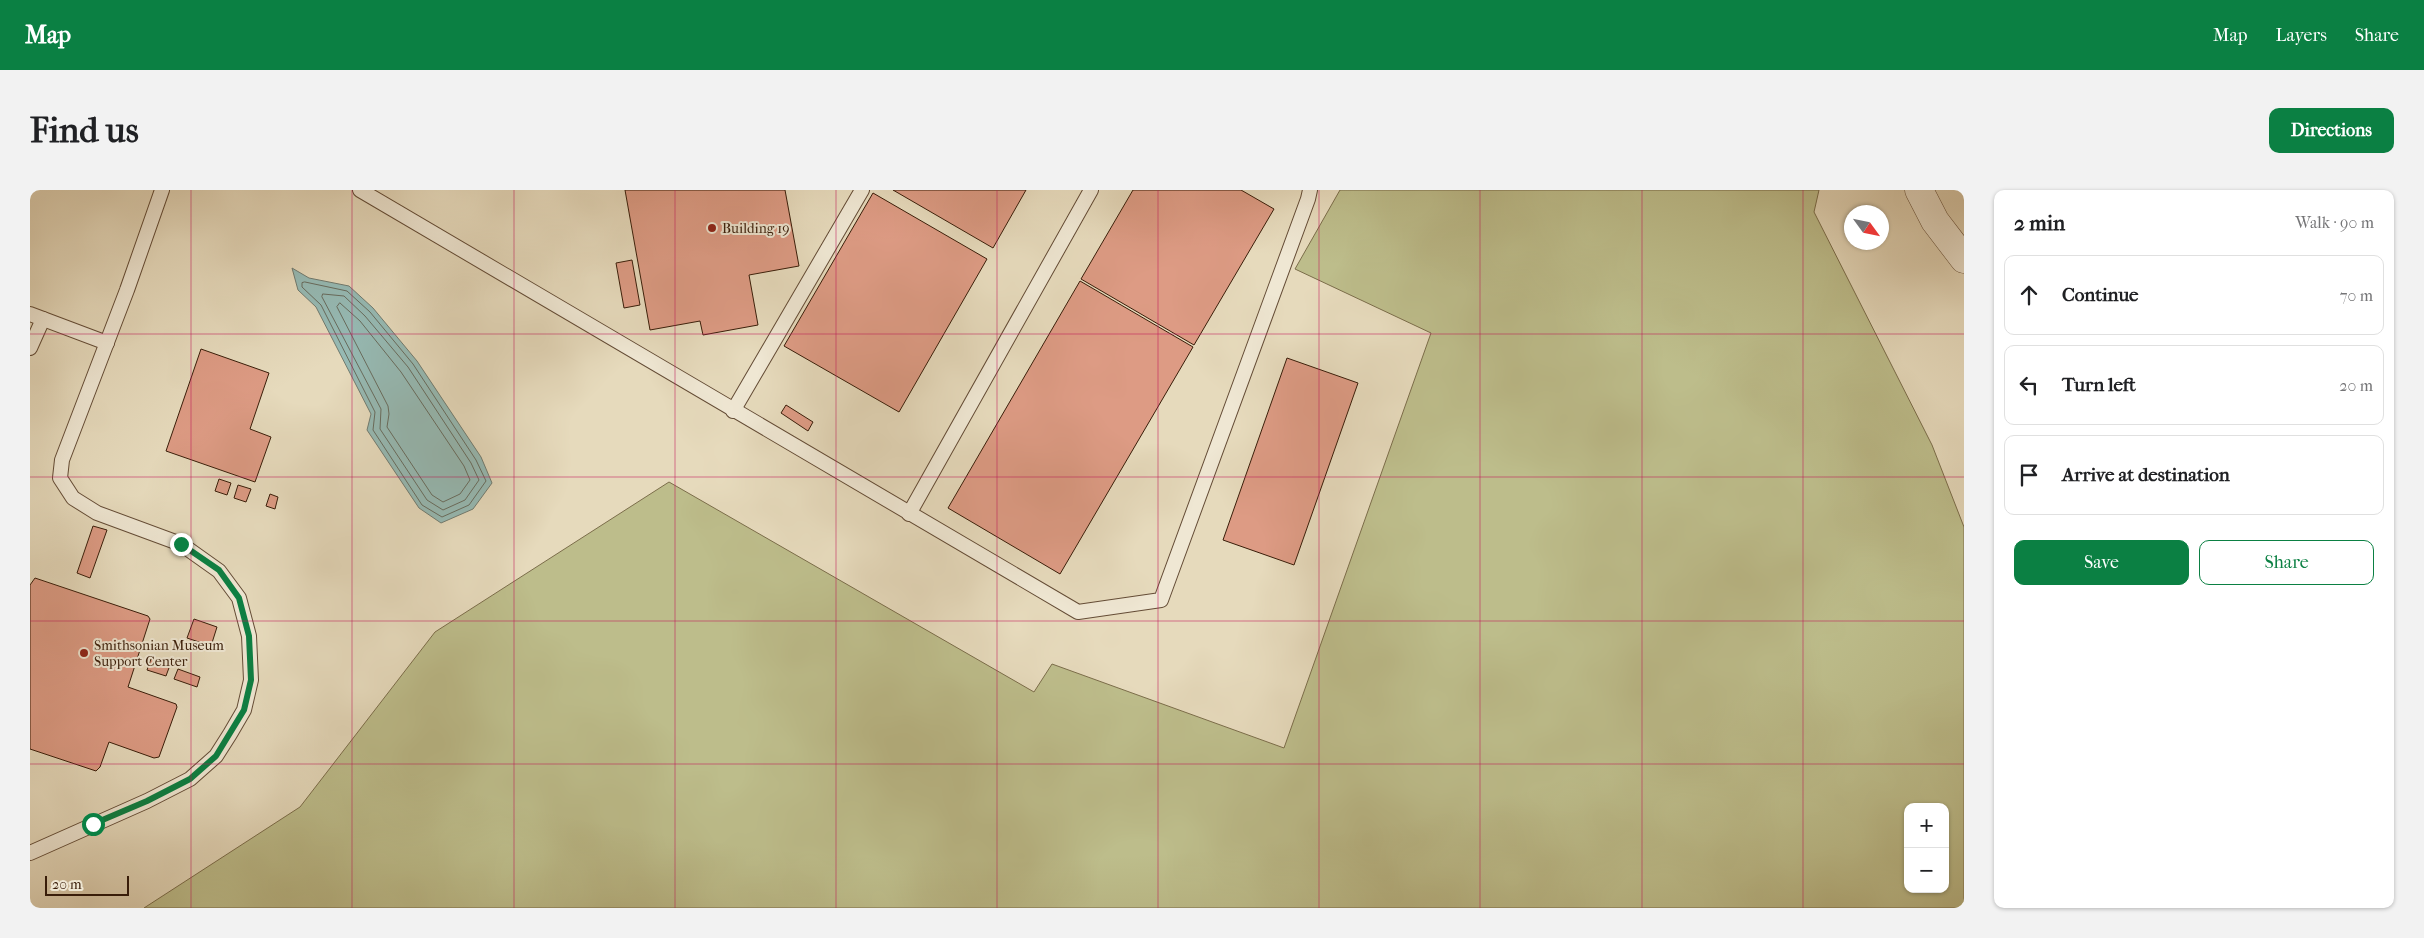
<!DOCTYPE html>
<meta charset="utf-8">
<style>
:root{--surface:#fff;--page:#f2f2f2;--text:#202124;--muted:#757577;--line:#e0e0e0;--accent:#0b8043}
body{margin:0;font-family:"IM FELL French Canon",serif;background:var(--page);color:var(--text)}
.controls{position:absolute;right:15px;bottom:15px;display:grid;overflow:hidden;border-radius:10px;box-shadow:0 1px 4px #0004}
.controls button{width:45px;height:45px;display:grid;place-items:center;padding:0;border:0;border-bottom:1px solid var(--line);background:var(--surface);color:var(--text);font:25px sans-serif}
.compass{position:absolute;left:1814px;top:15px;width:45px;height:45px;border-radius:50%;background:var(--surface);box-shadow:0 1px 4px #0004;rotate:123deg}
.scale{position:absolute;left:15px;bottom:12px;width:84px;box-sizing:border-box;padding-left:5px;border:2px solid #391d09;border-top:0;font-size:14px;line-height:18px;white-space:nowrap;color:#391d09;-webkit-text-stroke:4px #efe7d3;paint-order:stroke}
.stop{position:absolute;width:15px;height:15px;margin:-11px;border:4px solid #0b8043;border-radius:50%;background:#fff}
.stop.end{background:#0b8043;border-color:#fff;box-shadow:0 1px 5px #0008}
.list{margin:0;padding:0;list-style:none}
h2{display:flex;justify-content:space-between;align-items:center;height:65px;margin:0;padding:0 20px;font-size:21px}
h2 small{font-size:16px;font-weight:400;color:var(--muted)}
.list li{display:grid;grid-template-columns:32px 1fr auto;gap:15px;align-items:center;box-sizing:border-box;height:80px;margin:0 10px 10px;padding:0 10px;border:1px solid var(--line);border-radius:10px}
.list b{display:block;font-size:19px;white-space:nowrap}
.list em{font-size:16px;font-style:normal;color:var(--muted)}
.actions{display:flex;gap:10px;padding:15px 20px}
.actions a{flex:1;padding:11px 0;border:1px solid var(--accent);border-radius:10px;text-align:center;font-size:18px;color:var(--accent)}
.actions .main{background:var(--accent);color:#fff}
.icon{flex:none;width:28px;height:28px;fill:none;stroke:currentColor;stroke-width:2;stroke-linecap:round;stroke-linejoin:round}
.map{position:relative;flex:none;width:1934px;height:718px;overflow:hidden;border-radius:10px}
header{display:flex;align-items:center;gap:30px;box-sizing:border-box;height:70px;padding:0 25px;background:var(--accent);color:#fff}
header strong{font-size:24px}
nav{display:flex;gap:28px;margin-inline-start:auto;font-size:18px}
.intro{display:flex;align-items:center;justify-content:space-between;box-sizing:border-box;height:120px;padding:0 30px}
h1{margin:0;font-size:35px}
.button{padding:12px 22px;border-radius:10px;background:var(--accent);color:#fff;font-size:18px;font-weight:700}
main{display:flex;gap:30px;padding:0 30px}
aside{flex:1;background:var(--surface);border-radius:10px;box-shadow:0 1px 4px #0004}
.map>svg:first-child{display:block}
.green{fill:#bdbd8b;stroke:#7b6d4a;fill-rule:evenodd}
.water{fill:#96bab4;stroke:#717b70}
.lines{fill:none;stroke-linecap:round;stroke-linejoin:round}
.shore{stroke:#686c5e;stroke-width:1}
.building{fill:#dd9b84;stroke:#391d09}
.lane-casing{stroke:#644c36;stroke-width:16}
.street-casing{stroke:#644c36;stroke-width:29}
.lane{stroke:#efe7d3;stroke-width:14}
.street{stroke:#efe7d3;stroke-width:28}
.route{stroke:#0b8043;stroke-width:6}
.grid{fill:none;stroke:#c2185b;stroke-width:1;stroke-opacity:0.55}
.poi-dot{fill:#8f2418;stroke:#efe7d3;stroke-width:2}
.labels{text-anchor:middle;stroke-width:4;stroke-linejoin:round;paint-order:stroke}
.poi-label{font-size:14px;fill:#391d09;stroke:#efe7d3;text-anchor:start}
</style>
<header>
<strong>Map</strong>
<nav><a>Map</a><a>Layers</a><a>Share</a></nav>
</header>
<div class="intro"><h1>Find us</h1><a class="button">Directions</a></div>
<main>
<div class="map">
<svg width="1934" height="718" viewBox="0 0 1934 718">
<rect width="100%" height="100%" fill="#e6dabc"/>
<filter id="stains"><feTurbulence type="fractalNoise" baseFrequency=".004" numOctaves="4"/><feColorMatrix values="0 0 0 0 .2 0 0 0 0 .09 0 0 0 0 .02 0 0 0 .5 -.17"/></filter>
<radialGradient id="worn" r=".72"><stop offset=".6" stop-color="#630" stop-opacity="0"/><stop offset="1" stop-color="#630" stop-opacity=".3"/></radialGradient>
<path class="green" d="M1310,0H1789L1784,22L1902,255L1934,337V718H114L270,617L405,442L639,292L1004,502L1022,474L1254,558L1401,143L1265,79ZM1878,617H1915V699H1878Z"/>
<polygon class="water" points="262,78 279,88 319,96 343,118 387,171 451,267 462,293 443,319 411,333 389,318 337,240 341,224 286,117 268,100"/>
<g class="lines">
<g class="shore">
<polygon points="275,92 317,101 340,122 383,174 446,270 456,291 439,315 412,327 392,315 343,240 345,222 291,115 272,97 272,93"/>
<polygon points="293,104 314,106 335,126 378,177 441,273 449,290 435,310 413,320 397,310 350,239 351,219 292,107"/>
<polygon points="310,113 330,131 371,182 434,276 440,290 430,304 413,312 402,305 357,237 359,224 358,216 307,117"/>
</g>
</g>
<g class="building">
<polygon points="595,0 755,0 769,76 719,85 728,135 673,145 670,131 620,140"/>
<polygon points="863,0 996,0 963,58"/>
<polygon points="1103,0 1211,0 1244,19 1164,155 1051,89"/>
<polygon points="843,3 957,69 869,222 754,156"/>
<polygon points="602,70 610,115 594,118 586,73"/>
<polygon points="1050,91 1163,157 1030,384 918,318"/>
<polygon points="171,159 239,183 220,239 241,247 225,292 136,261"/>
<polygon points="1257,168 1328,193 1264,375 1193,350"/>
<polygon points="756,215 783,232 778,241 751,223"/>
<polygon points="189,289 201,293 197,305 185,301"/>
<polygon points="208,295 221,299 216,312 204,308"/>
<polygon points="240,304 248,307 245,319 236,316"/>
<polygon points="63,336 77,340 60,388 47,383"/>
<polygon points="5,388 118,426 120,429 98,497 146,514 147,517 129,567 124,568 79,552 70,577 66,581 0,559 0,395"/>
<polygon points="164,429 187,437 181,456 157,448"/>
<polygon points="121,469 140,475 136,486 117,480"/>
<polygon points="148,479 170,487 167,497 144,489"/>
</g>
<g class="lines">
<g class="lane-casing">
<g id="lane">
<polyline points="330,0 1048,422 1131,410 1278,9 1280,0"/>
<polyline points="0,124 77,153"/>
<polyline points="0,158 13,129"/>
<polyline points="703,221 832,0"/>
<polyline points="879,324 1061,0"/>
<polyline points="0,663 117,611 160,589 186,566 200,544 214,520 221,490 219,446 209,408 189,381 151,354 67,323 43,308 30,288 32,270 97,100 132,0"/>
</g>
</g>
<g class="street-casing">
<polyline id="street" points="1889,0 1905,31 1934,69"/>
</g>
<use href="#lane" class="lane"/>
<use href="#street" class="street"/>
</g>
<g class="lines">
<polyline class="route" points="63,634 117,611 160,589 186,566 214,520 221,490 219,446 209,408 189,380 151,354"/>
</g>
<path class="grid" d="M161,0V718M322,0V718M484,0V718M645,0V718M806,0V718M967,0V718M1128,0V718M1289,0V718M1450,0V718M1612,0V718M1773,0V718M0,144H1934M0,287H1934M0,431H1934M0,574H1934"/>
<g class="poi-dot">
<circle cx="682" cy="38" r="5"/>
<circle cx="54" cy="463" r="5"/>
</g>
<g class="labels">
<g class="poi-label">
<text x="692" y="43">Building 19</text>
<text x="64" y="460">Smithsonian Museum<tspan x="64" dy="16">Support Center</tspan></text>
</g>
</g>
<rect width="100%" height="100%" filter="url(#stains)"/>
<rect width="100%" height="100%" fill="url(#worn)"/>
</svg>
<div class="controls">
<button>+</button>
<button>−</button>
</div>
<svg class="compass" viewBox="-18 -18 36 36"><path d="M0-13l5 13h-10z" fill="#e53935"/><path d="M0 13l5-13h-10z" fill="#757577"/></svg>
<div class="scale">20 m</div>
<div class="stop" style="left:63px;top:634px"></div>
<div class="stop end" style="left:151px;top:354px"></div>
</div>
<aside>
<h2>2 min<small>Walk · 90 m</small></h2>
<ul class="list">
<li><svg class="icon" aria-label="ahead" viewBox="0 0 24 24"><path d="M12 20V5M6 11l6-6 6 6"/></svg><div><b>Continue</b></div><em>70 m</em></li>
<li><svg class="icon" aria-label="left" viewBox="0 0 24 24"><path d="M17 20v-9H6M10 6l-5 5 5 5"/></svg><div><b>Turn left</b></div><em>20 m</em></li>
<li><svg class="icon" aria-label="arrive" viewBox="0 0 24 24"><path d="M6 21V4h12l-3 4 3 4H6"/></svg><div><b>Arrive at destination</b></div></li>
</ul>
<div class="actions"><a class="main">Save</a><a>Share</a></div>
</aside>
</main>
